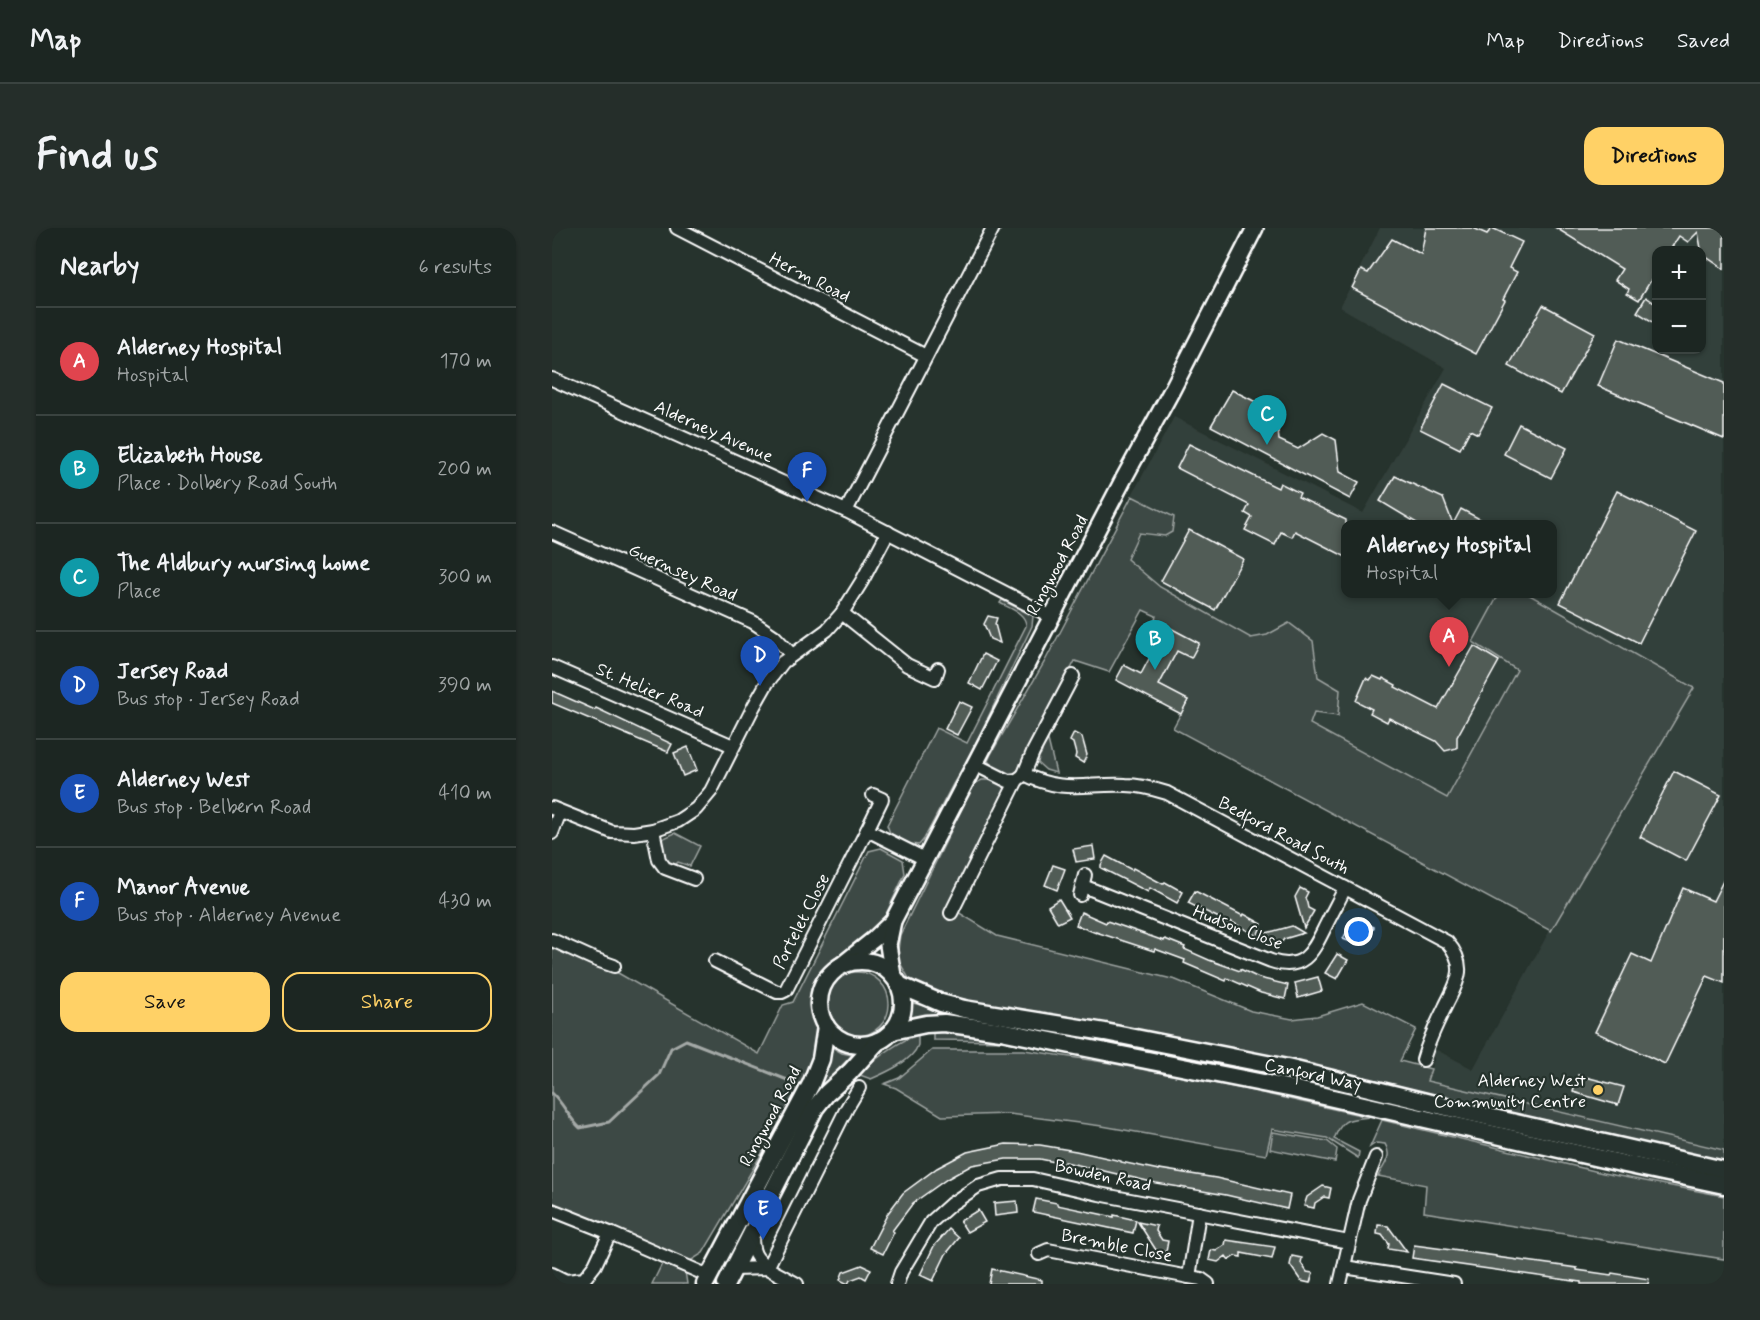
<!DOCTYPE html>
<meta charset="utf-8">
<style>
:root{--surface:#1c2622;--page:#252e2a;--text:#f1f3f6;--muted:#a0a5a5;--line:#3a4340;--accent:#ffd166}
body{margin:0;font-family:Mynerve,sans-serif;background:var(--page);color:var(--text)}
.controls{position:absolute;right:18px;top:18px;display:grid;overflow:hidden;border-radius:12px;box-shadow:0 2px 4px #0004}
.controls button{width:54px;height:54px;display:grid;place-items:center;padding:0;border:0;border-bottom:2px solid var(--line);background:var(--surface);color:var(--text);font:30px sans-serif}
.you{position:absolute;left:807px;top:704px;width:21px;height:21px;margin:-15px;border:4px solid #fff;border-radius:50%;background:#1a73e8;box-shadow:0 0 0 9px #1a73e833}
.badge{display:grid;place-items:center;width:39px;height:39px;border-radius:50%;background:var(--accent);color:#fff;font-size:20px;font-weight:700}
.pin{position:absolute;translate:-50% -50px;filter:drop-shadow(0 2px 3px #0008)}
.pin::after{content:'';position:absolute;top:32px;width:21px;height:18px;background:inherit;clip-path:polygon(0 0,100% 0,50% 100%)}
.popup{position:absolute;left:789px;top:292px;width:216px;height:78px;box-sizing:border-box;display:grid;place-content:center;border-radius:12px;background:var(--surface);filter:drop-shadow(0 2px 4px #0005);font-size:20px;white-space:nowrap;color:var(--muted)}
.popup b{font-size:22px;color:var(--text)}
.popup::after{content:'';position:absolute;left:50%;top:100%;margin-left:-12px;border:12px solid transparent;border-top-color:var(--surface)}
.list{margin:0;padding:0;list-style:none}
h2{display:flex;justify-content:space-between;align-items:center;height:78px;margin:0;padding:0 24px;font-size:26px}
h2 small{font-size:20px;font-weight:400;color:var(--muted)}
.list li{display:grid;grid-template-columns:39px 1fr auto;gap:18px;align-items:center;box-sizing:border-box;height:108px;padding:0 24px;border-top:2px solid var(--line)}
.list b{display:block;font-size:22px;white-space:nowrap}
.list p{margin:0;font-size:20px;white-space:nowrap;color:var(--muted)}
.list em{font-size:20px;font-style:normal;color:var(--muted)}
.actions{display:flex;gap:12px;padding:18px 24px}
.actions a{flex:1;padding:14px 0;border:2px solid var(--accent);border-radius:18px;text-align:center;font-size:21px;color:var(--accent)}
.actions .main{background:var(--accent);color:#111}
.map{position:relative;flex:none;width:1172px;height:1056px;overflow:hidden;border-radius:18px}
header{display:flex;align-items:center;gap:36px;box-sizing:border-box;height:84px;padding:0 30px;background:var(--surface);border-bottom:2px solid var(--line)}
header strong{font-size:28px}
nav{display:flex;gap:33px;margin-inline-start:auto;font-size:21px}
.intro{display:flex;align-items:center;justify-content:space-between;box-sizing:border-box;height:144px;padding:0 36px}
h1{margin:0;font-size:42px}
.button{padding:15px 27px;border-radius:18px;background:var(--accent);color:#111;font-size:21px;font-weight:700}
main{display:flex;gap:36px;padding:0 36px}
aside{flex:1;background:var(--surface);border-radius:18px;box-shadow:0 2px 4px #0004}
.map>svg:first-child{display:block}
.built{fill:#333f3a;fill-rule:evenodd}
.green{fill:#3e4944;stroke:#9ea4a2;stroke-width:1.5}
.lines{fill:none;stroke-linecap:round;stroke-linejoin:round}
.stream{stroke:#a4a9a7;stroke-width:3}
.building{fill:#515c57;stroke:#fff;stroke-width:1.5}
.minor-casing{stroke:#fff;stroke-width:16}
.major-casing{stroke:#fff;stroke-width:20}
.highway-casing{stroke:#fff;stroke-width:21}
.minor{stroke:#26332d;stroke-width:12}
.major{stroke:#26332d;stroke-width:15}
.highway{stroke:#26332d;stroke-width:16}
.poi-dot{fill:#ffd166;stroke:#26332d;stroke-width:2}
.labels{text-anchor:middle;stroke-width:4.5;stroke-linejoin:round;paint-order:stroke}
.street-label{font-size:18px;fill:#fff;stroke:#26332d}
.poi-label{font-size:18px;fill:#fff;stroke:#26332d;text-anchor:end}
</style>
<header>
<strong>Map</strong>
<nav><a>Map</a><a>Directions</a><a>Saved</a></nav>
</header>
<div class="intro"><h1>Find us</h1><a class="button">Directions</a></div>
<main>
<aside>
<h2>Nearby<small>6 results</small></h2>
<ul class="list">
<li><span class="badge" style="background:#e0444e">A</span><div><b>Alderney Hospital</b><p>Hospital</p></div><em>170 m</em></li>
<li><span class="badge" style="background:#0f9aa8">B</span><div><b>Elizabeth House</b><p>Place · Dolbery Road South</p></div><em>200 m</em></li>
<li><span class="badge" style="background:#0f9aa8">C</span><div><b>The Aldbury nursing home</b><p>Place</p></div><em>300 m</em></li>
<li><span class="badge" style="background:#1a4fb4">D</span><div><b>Jersey Road</b><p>Bus stop · Jersey Road</p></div><em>390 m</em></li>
<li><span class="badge" style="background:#1a4fb4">E</span><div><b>Alderney West</b><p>Bus stop · Belbern Road</p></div><em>410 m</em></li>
<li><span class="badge" style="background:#1a4fb4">F</span><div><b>Manor Avenue</b><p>Bus stop · Alderney Avenue</p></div><em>430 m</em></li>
</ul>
<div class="actions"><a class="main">Save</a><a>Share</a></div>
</aside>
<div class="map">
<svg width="1172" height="1056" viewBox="0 0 1172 1056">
<rect width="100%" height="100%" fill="#26332d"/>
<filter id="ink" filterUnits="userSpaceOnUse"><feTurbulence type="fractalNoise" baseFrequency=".0167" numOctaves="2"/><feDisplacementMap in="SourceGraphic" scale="12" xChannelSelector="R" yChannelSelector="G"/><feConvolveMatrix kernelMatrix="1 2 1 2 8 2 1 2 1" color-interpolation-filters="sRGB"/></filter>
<g filter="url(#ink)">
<path class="built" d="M828,0H1172V922L874,853L882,832L879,819L921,841L998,702L650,515L698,423L545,332L622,189L811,285L894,140L788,79ZM1104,22H1150V122H1104ZM794,296H1000V366H794Z"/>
<g class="green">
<path d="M580,268L622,289L620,304L613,308L587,305L575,331L608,359L699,410L715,407L737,395L761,413L766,449L788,462L786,488L762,485L758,496L895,570L965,442L921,414L947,366H976L1142,460L999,703L621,500L636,472L607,457L625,423L646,415L603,392L604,388L591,382L557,444L523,433L464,547C452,547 443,542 436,533L439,526L493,433Z"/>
<path d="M450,372L481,388L480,398L417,529L401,556L372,611L367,617L358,616L338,605L335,597L384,500L415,515L474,398C474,385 459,381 448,375Z"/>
<polygon points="496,512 504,545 494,542 486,535 487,529 490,524 489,522"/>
<polygon points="430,552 439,552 454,559 456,563 394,685 403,690 406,684 445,708 624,752 699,783 740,791 765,788 811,774 864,801 848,833 879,841 875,853 1172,922 1172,935 422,774 364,759 359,754 345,730 348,707 422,556"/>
<path d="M123,605L148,618L138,638L126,634L123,637L119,638C112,629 107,622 110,611Z"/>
<polygon points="329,620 351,632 353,646 333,688 322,703 292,726 267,747 259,764 257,777 261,794 266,802 261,826 253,853 151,1025 132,1037 0,982 0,717 66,745 207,826 231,777 241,774 317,623"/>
<circle cx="305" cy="776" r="32"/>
<polygon points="358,774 389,783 410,785 734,846 1075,931 736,851 579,819 450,797 377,788 355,790"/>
<polygon points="395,804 462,813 381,812 381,805"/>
<path d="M366,807C366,811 366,814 366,817C361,833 333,845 319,851L305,846C324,832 343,814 366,807Z"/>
<polygon points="276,817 290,825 300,827 264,864"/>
<path d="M380,822H472L558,835L692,861L817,889C795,892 791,889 782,911L807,924L806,930L775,910L720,901L714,927L550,898L457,886L390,888L344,860L332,856L347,850Z"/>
<path d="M830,892L1051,945L1172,968V1031L872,984L874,957L826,948C832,937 841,928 833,916L824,915L818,919Z"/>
<polygon points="721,904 775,913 785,921 783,934 718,921"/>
<polygon points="111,1034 133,1043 135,1056 100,1056"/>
</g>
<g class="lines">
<path class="stream" d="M0,865C11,875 17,890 28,900L57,894L107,847L119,820L134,812L238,853"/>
</g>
<g class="building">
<polygon points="874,0 921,0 935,6 940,0 970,14 957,40 965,44 951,71 953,72 924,126 800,60 809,42 816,45 840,11 869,26"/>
<polygon points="1004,0 1172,0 1172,41 1150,26 1146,4 1136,14 1127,8 1118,22 1104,22 1104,44 1087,72 1075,65 1077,61 1063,52 1070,41"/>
<polygon points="1094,69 1104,76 1104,96 1085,84"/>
<polygon points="991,77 1043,105 1009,166 957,138"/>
<polygon points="1066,111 1172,155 1172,211 1046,158"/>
<polygon points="892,156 940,180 926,206 918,202 908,221 868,201"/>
<polygon points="680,162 724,184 727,212 746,221 771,205 784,212 788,244 807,254 798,271 659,198"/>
<polygon points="967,196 1015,220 999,250 952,226"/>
<polygon points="637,216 726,260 728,255 748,265 746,269 794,292 794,329 743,303 740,309 729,304 723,317 693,302 700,289 693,285 697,277 625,240"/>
<polygon points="843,248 891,270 901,296 909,281 939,297 868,297 828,273"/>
<polygon points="1065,263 1144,303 1087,415 1008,375"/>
<polygon points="637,302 691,331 663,382 609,353"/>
<polygon points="436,388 445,390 443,396 448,415 438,411 432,396"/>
<polygon points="603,392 647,415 639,430 625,423 607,457 636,472 629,486 564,452 572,437 589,446 608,410 597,404"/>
<polygon points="922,418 947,433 905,509 905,520 893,523 884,513 837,490 835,494 818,485 820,481 804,473 814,450 818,452 821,448 830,452 831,450 844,457 843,459 886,481"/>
<polygon points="431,426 445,433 430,462 417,455"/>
<polygon points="0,463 43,482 44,480 120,516 116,524 0,475"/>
<polygon points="407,473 420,479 405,507 393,501"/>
<polygon points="522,505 530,509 535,527 531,535 523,530 524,526 521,515 518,513"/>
<polygon points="136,519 145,542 131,548 122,525"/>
<polygon points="1122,543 1169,567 1134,633 1088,609"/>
<polygon points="541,618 543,631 524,634 521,621"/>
<polygon points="554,628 580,642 581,640 611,656 613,654 631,664 625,675 598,660 596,664 549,640 549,637"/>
<polygon points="501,637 513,641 505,662 493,657"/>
<polygon points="1172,651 1172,755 1155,748 1113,836 1043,804 1080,726 1099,735 1131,660 1161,673"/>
<polygon points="748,660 756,664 753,670 755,675 756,680 762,683 752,700 743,669"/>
<polygon points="643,663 691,688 692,686 710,696 705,708 678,693 676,696 666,691 667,690 636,675"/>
<polygon points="507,671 518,689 506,695 496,678"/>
<polygon points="529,684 554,695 555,693 612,713 613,711 633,719 632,721 657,732 688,743 688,741 707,750 736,757 733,771 709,765 675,750 674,753 632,735 633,732 603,721 602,723 544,704 544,705 524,697"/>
<polygon points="814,695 822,699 817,708 799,714 791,711 796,701 800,704 811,700"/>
<polygon points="740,698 752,705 732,711 729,715 711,706"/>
<polygon points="785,726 796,732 785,751 773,745"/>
<polygon points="766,749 770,763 746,770 743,755"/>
<polygon points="1026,847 1072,859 1066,877 1021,864"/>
<polygon points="454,916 488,917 524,923 569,933 569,934 607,942 607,941 664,950 738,967 735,981 674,967 604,955 513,934 513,936 488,931 454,931 420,937 395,951 361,975 340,1003 342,1004 331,1026 318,1020 336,985 351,965 385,940 415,924"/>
<polygon points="771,958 779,960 777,970 772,969 763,975 762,980 752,978 755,969"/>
<polygon points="484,971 505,975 505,977 562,989 562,987 584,992 581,1005 481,984"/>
<polygon points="465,973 466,985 443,988 442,975"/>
<polygon points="426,982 433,994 415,1004 408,993"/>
<polygon points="586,994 605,998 604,1003 610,1012 616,1013 614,1024 604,1022"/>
<polygon points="826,997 836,998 855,1024 836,1021 837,1016 830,1007 825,1006"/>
<polygon points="397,1001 407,1010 394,1026 381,1053 368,1047 382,1018"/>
<polygon points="674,1012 723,1019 720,1031 689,1025 689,1029 683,1028 677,1032 674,1028 666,1034 657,1032 659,1022 664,1023 673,1017"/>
<polygon points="862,1017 944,1028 944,1029 1025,1040 1025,1042 1059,1047 1060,1045 1097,1051 1096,1056 1029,1056 1029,1054 860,1030"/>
<polygon points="740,1028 750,1030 749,1035 755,1044 761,1045 758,1055 749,1053 738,1037"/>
<polygon points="310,1037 319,1041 314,1051 309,1048 298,1052 296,1056 288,1052 291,1044"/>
<polygon points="440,1041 490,1052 490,1056 437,1056"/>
</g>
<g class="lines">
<g class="minor-casing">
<g id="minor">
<polyline points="125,0 374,128"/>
<polyline points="0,151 294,283 500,389"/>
<polyline points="294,283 441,0"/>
<polyline points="0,304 201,394 222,408 240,427"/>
<polyline points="290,385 355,437 383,450 386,441"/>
<polyline points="0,439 181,518"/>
<polyline points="424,537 456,553 465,552 469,549"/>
<path d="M472,546C511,566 534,555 574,557C588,557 602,561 615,565L895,714C903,723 908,732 907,744C906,756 898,768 893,779C884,797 876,814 871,832"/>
<polyline points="472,546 481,524 521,448"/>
<polyline points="0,580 60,604 82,605 101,602 126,593 144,581 159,563 202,478 215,455 231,434 275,402 290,385 310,353 336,304"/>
<polyline points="101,602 107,632 113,640 142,651"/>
<polyline points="315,602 330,571 321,567"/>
<polyline points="0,605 8,584"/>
<path d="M531,658L719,733C753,744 761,723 774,697C780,685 787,672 793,660"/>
<polyline points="528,667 533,647"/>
<polyline points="399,685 465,552"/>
<polyline points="0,712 42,731 62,738"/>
<polyline points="163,733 225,764 230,764 234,762 315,602 373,631"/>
<polyline points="0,982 58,1005 157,1048"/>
<path d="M200,1008C200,1025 203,1029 215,1040"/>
<polyline points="487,1026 496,1022 637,1049 647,985"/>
<polyline points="792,1039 902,1056"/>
<polyline points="215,1040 295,880 307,860"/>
<polyline points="182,1041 215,1040 245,1056"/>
<polyline points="0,1046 14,1053 32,1051 43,1037 58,1005"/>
<polyline points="637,1049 649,1051 656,1056"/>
<polyline points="345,1056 349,1044 379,994 399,976 426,958 450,951 481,951 547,966 797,1014"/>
<polyline points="788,1056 807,972 824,929"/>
</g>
</g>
<g class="major-casing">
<g id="major">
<polyline points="287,739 322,711 341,693"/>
<polyline points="341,748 336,717 341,693 571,252 620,162 703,0"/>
</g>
</g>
<g class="highway-casing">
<g id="highway">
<circle cx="309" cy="775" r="42"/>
<polyline points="347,757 389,775 412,781 553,804 735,840 915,884 1172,942"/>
<polyline points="340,803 374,796 392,795 449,803 741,861 1073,936 1172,957"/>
<polyline points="153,1056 259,856 269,831 274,798"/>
<polyline points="174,1056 263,880 275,865 298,844 326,813"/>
</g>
</g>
<use href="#minor" class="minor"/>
<use href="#major" class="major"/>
<use href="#highway" class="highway"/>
</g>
</g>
<circle class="poi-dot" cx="1046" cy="862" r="6"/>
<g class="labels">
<g class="street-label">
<text transform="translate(258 49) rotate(27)" y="6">Herm Road</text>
<text transform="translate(162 203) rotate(24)" y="6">Alderney Avenue</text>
<text transform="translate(505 337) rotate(-62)" y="6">Ringwood Road</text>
<text transform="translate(131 344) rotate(24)" y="6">Guernsey Road</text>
<text transform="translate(98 462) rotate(23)" y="6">St. Helier Road</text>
<text transform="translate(732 607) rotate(28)" y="6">Bedford Road South</text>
<text transform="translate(249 693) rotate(-63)" y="6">Portelet Close</text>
<text transform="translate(686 699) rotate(21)" y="6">Hudson Close</text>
<text transform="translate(761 846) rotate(12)" y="6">Canford Way</text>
<text transform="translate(218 888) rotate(-62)" y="6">Ringwood Road</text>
<text transform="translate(551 947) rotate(12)" y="6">Bowden Road</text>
<text transform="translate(565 1017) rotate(11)" y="6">Bremble Close</text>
</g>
<g class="poi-label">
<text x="1034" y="858">Alderney West<tspan x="1034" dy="21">Community Centre</tspan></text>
</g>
</g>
</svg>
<div class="controls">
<button>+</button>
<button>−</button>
</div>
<div class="you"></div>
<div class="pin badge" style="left:897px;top:439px;background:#e0444e">A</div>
<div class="popup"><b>Alderney Hospital</b>Hospital</div>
<div class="pin badge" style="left:603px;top:442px;background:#0f9aa8">B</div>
<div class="pin badge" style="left:715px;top:217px;background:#0f9aa8">C</div>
<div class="pin badge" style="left:208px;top:458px;background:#1a4fb4">D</div>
<div class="pin badge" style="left:211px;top:1012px;background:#1a4fb4">E</div>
<div class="pin badge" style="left:255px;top:274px;background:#1a4fb4">F</div>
</div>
</main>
